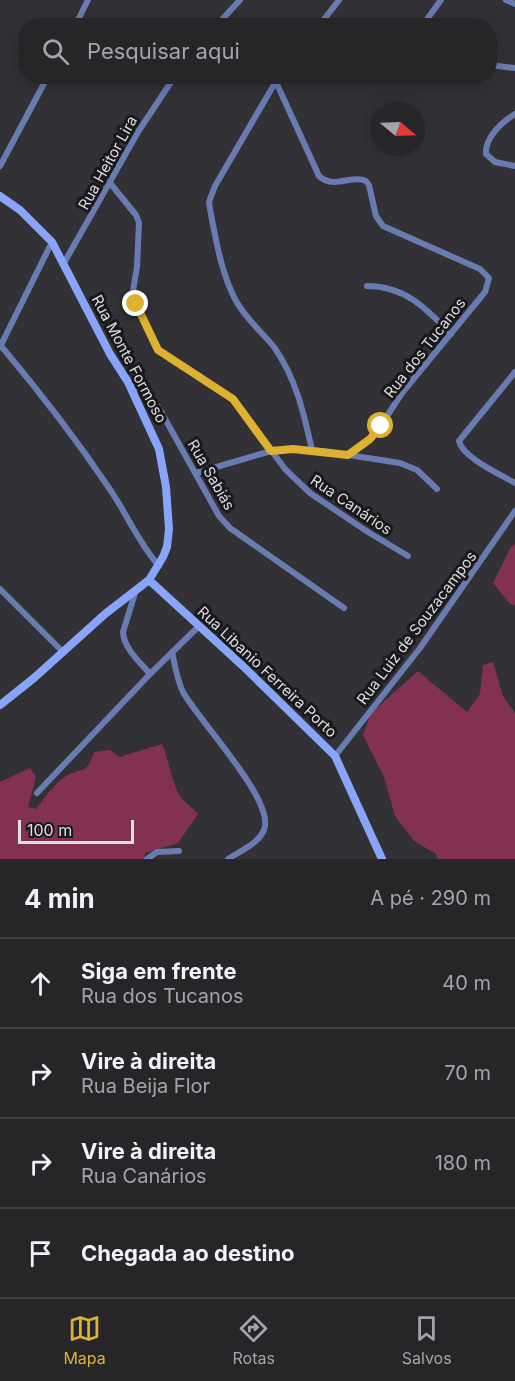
<!DOCTYPE html>
<html lang="pt">
<meta charset="utf-8">
<style>
:root{--surface:#262528;--page:#2e2d30;--text:#f1f3f6;--muted:#a4a5a8;--line:#424245;--accent:#deb133}
body{margin:0;font-family:Inter,sans-serif;background:var(--page);color:var(--text)}
.compass{position:absolute;left:371px;top:102px;width:54px;height:54px;border-radius:50%;background:var(--surface);box-shadow:0 3px 15px #0003;rotate:109deg}
.scale{position:absolute;left:18px;bottom:15px;width:116px;box-sizing:border-box;padding-left:6px;border:3px solid #dedde0;border-top:0;font-size:16px;line-height:21px;white-space:nowrap;color:#dedde0;-webkit-text-stroke:4px #19191b;paint-order:stroke}
.stop{position:absolute;width:18px;height:18px;margin:-14px;border:4px solid #deb133;border-radius:50%;background:#fff}
.stop.end{background:#deb133;border-color:#fff;box-shadow:0 2px 6px #0008}
.list{margin:0;padding:0;list-style:none}
h2{display:flex;justify-content:space-between;align-items:center;height:78px;margin:0;padding:0 24px;font-size:26px}
h2 small{font-size:20px;font-weight:400;color:var(--muted)}
.list li{display:grid;grid-template-columns:39px 1fr auto;gap:18px;align-items:center;box-sizing:border-box;height:90px;padding:0 24px;border-top:2px solid var(--line)}
.list b{display:block;font-size:22px;white-space:nowrap}
.list p{margin:0;font-size:20px;white-space:nowrap;color:var(--muted)}
.list em{font-size:20px;font-style:normal;color:var(--muted)}
.icon{flex:none;width:33px;height:33px;fill:none;stroke:currentColor;stroke-width:2;stroke-linecap:round;stroke-linejoin:round}
.map{position:relative;flex:none;width:515px;height:859px;overflow:hidden}
.search{position:absolute;background:var(--surface);box-shadow:0 3px 15px #0003;left:18px;right:18px;top:18px;height:66px;display:flex;align-items:center;gap:15px;box-sizing:border-box;padding:0 21px;border-radius:24px;color:var(--muted);font-size:22px}
.sheet{height:438px;background:var(--surface)}
nav{display:flex;justify-content:space-around;align-items:center;box-sizing:border-box;height:84px;border-top:2px solid var(--line);background:var(--surface);font-size:16px;color:var(--muted)}
nav a{display:grid;justify-items:center;gap:3px}
nav .on{color:var(--accent)}
.map>svg:first-child{display:block}
.green{fill:#823152}
.lines{fill:none;stroke-linecap:round;stroke-linejoin:round}
.street{stroke:#697cb1;stroke-width:6}
.secondary{stroke:#88a5fa;stroke-width:8}
.route{stroke:#deb133;stroke-width:8}
.labels{text-anchor:middle;stroke-width:6;stroke-linejoin:round;paint-order:stroke}
.street-label{font-size:15px;fill:#dedde0;stroke:#19191b}
</style>
<div class="map">
<svg width="515" height="859" viewBox="0 0 515 859">
<rect width="100%" height="100%" fill="#323135"/>
<g class="green">
<polygon points="515,544 515,605 510,604 493,583 511,547"/>
<polygon points="493,662 503,696 515,713 515,859 437,859 436,854 414,841 395,816 384,777 363,735 371,713 418,671 467,712 480,694 483,665"/>
<path d="M162,744C170,762 171,785 183,800C188,805 194,809 198,814L178,843L145,853L144,859H0V782L30,768L36,777L28,807L36,809C44,799 54,783 66,776C83,766 86,776 94,752L110,750L119,757Z"/>
</g>
<g class="lines">
<g class="street">
<polyline points="506,0 515,4"/>
<polyline points="75,26 88,0"/>
<polyline points="216,26 240,0"/>
<polyline points="319,26 339,0"/>
<polyline points="422,26 441,0"/>
<polyline points="490,65 515,68"/>
<path d="M279,76L215,186L209,202L210,209C216,240 221,273 236,301C246,319 262,332 274,347C296,378 304,414 312,450"/>
<path d="M276,82L319,176C334,190 351,174 366,181L369,185L376,216L383,226L480,269L489,278L485,292L402,393L378,430L365,444L348,455"/>
<path d="M515,114C502,122 485,137 486,154L495,162L515,166"/>
<polyline points="0,166 48,76"/>
<polyline points="110,183 136,215 139,223 137,267 133,291 142,317 158,350 233,399 285,469 310,493 368,532 408,556"/>
<polyline points="64,263 138,132 175,76"/>
<path d="M367,286C405,286 426,308 451,334"/>
<path d="M1,346C39,391 76,439 109,488C127,514 138,542 159,566"/>
<polyline points="0,347 52,242"/>
<path d="M515,372L459,441C463,458 500,474 515,483"/>
<polyline points="129,383 148,396 159,408 219,516 230,528 344,608"/>
<polyline points="196,473 271,451 293,449 323,451 400,463 417,470 437,489"/>
<polyline points="0,589 63,652"/>
<path d="M136,590L123,632C124,649 140,662 150,674"/>
<path d="M172,652C175,665 177,680 183,692C198,720 276,801 264,830C258,844 240,851 228,859"/>
<polyline points="335,756 420,648 515,511"/>
<polyline points="37,793 150,674 199,626"/>
<polyline points="147,859 157,852 179,851"/>
</g>
<g class="secondary">
<polyline points="0,196 20,210 52,242 110,354 128,382 159,449 166,487 169,529 167,547 163,557 149,580 105,614 34,678 0,705"/>
<polyline points="149,580 244,667 335,756 382,859"/>
</g>
</g>
<g class="lines">
<polyline class="route" points="136,304 158,350 233,399 271,451 293,449 348,455 370,439 381,426"/>
</g>
<g class="labels">
<g class="street-label">
<text transform="translate(108 163) rotate(-61)" y="5">Rua Heitor Lira</text>
<text transform="translate(425 348) rotate(-52)" y="5">Rua dos Tucanos</text>
<text transform="translate(129 359) rotate(62)" y="5">Rua Monte Formoso</text>
<text transform="translate(211 475) rotate(60)" y="5">Rua Sabiás</text>
<text transform="translate(351 505) rotate(34)" y="5">Rua Canários</text>
<text transform="translate(417 628) rotate(-53)" y="5">Rua Luiz de Souzacampos</text>
<text transform="translate(267 672) rotate(43)" y="5">Rua Libanio Ferreira Porto</text>
</g>
</g>
</svg>
<svg class="compass" viewBox="-18 -18 36 36"><path d="M0-13l5 13h-10z" fill="#e53935"/><path d="M0 13l5-13h-10z" fill="#a4a5a8"/></svg>
<div class="scale">100 m</div>
<div class="stop" style="left:381px;top:426px"></div>
<div class="stop end" style="left:136px;top:304px"></div>
<div class="search"><svg class="icon" aria-label="search" viewBox="0 0 24 24"><circle cx="10" cy="10" r="6"/><path d="M15 15l6 6"/></svg>Pesquisar aqui</div>
</div>
<section class="sheet">
<h2>4 min<small>A pé · 290 m</small></h2>
<ul class="list">
<li><svg class="icon" aria-label="ahead" viewBox="0 0 24 24"><path d="M12 20V5M6 11l6-6 6 6"/></svg><div><b>Siga em frente</b><p>Rua dos Tucanos</p></div><em>40 m</em></li>
<li><svg class="icon" aria-label="right" viewBox="0 0 24 24"><path d="M7 20v-9h11M14 6l5 5-5 5"/></svg><div><b>Vire à direita</b><p>Rua Beija Flor</p></div><em>70 m</em></li>
<li><svg class="icon" aria-label="right" viewBox="0 0 24 24"><path d="M7 20v-9h11M14 6l5 5-5 5"/></svg><div><b>Vire à direita</b><p>Rua Canários</p></div><em>180 m</em></li>
<li><svg class="icon" aria-label="arrive" viewBox="0 0 24 24"><path d="M6 21V4h12l-3 4 3 4H6"/></svg><div><b>Chegada ao destino</b></div></li>
</ul>
</section>
<nav>
<a class="on"><svg class="icon" aria-label="map" viewBox="0 0 24 24"><path d="M3 6l6-2 6 2 6-2v14l-6 2-6-2-6 2zM9 4v14M15 6v14"/></svg>Mapa</a>
<a><svg class="icon" aria-label="directions" viewBox="0 0 24 24"><path d="M12 3l9 9-9 9-9-9zM9 14v-3h6M13 9l2 2-2 2"/></svg>Rotas</a>
<a><svg class="icon" aria-label="saved" viewBox="0 0 24 24"><path d="M7 4h10v16l-5-4-5 4z"/></svg>Salvos</a>
</nav>
